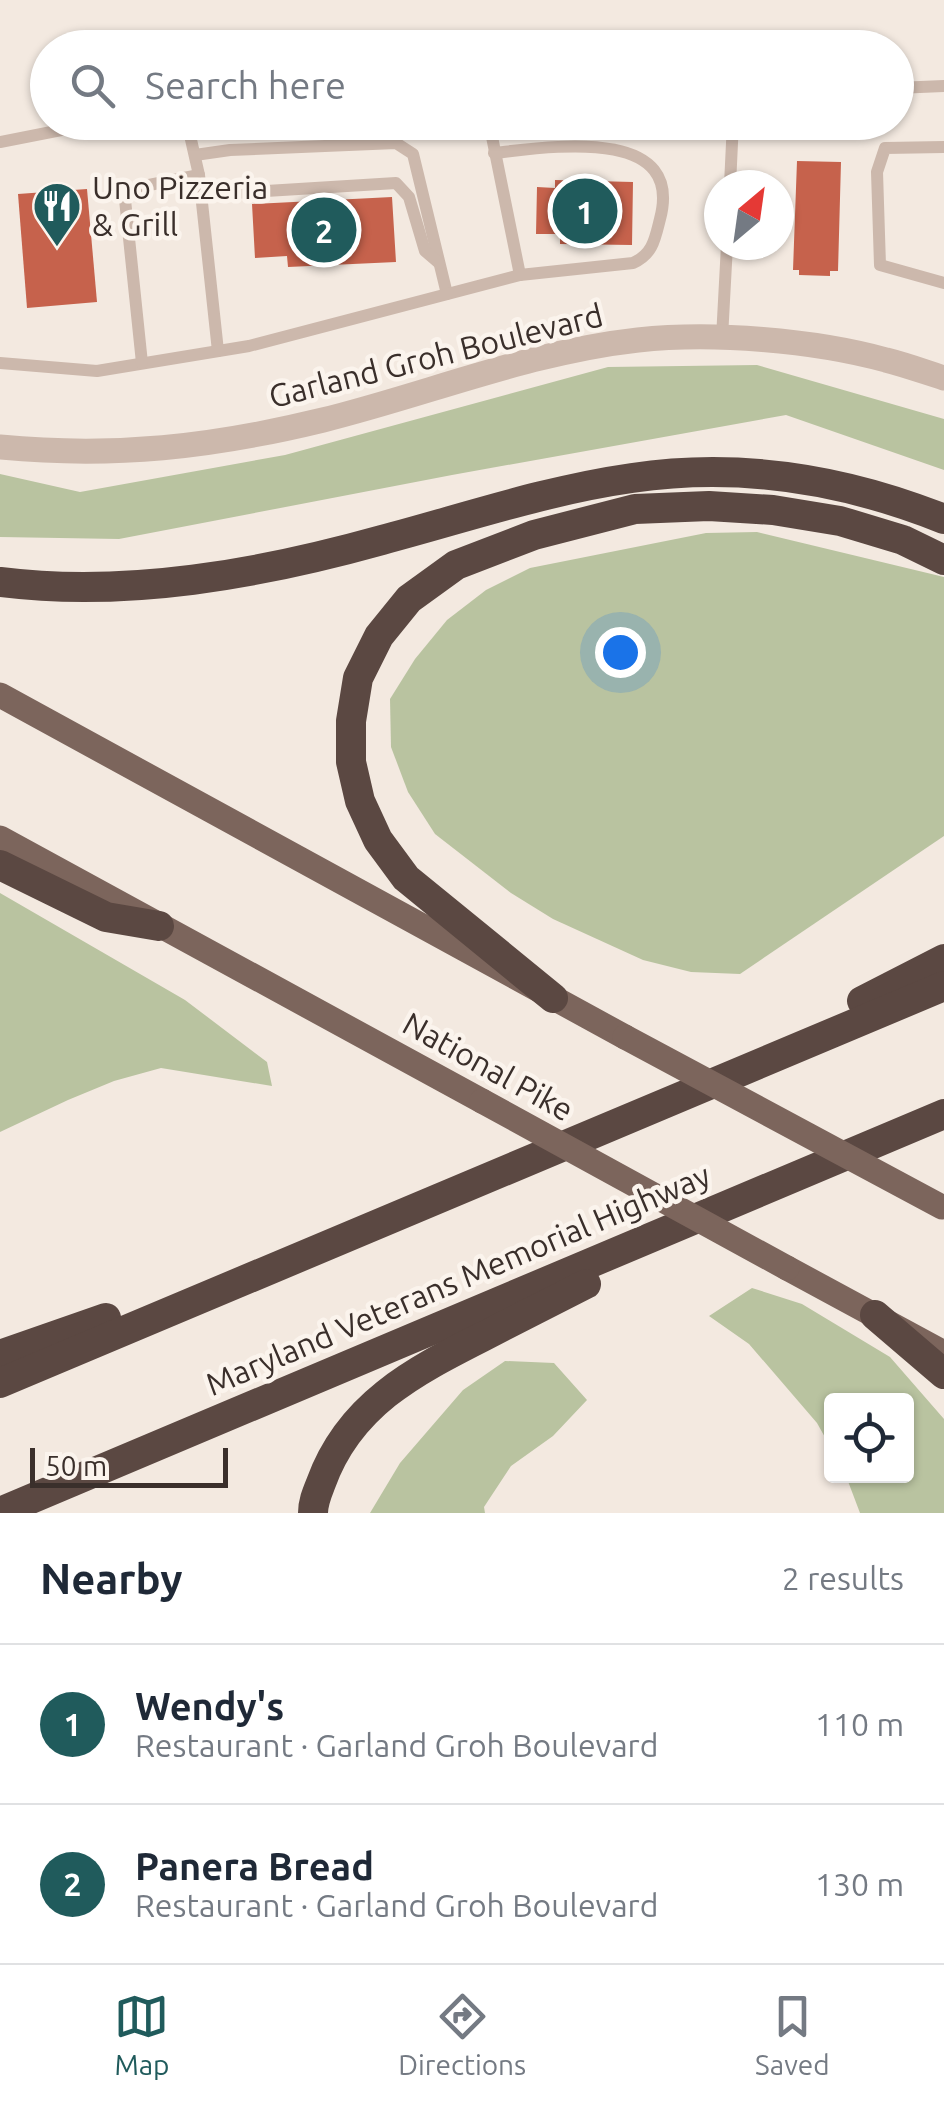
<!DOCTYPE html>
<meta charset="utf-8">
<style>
:root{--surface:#fff;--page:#f2f2f3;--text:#1f2937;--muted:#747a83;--line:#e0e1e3;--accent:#205b5c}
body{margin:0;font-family:Ubuntu,sans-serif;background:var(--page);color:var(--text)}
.controls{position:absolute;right:30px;bottom:30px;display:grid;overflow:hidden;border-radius:10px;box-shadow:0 2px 8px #0004}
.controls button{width:90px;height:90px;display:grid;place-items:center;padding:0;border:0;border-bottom:2px solid var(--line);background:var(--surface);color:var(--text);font:50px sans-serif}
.compass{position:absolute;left:704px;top:170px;width:90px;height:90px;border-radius:50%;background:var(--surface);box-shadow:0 2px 8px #0004;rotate:29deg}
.scale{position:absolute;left:30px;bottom:25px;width:198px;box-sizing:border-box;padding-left:10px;border:5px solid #3a2f2b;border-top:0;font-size:28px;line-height:35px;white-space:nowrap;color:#3a2f2b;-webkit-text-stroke:8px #fbf4ed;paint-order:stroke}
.you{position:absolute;left:620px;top:652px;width:35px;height:35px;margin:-25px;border:8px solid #fff;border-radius:50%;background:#1a73e8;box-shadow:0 0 0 15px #1a73e833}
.badge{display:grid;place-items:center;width:65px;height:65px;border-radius:50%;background:var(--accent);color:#fff;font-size:32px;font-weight:700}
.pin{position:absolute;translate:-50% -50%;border:5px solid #fff;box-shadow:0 2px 10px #0006}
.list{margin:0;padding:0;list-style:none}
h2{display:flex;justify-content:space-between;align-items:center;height:130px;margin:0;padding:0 40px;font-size:42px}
h2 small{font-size:32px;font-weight:400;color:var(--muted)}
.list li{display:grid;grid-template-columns:65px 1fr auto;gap:30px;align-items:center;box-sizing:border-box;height:160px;padding:0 40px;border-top:2px solid var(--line)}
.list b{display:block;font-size:38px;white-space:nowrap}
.list p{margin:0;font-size:32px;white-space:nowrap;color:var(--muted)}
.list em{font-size:32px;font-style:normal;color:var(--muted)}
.icon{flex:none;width:55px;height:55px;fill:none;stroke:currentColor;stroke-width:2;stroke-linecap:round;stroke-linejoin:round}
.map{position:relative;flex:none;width:944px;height:1513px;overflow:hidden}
.search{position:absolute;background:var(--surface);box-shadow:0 2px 8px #0004;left:30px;right:30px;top:30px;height:110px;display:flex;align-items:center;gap:25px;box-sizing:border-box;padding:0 35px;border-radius:55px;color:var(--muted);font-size:38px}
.sheet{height:450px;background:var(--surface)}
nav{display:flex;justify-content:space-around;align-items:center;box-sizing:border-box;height:140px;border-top:2px solid var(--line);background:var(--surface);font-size:28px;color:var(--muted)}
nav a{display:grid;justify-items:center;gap:5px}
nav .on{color:var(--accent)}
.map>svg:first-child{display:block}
.green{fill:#b9c3a0}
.building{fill:#c6624c}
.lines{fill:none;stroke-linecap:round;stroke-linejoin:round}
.service{stroke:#ccb8ac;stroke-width:12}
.tertiary{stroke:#ccb8ac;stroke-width:25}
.primary{stroke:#7c655c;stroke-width:25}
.motorway{stroke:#5b4842;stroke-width:30}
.primary-bridge{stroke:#7c655c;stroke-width:25}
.labels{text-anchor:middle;stroke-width:9;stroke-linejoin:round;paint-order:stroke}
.poi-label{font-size:32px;fill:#3a2f2b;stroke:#fbf4ed;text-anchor:start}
.street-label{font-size:32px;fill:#3a2f2b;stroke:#fbf4ed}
</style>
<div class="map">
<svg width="944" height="1513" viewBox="0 0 944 1513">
<rect width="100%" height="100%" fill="#f3e9e0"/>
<g class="green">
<polygon points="757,365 944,419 944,470 786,415 452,475 119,539 0,537 0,474 80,492 285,455 608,367"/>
<polygon points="757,532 944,577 944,836 740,974 691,972 643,960 553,919 511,893 435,834 408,792 391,747 390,699 415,659 447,620 486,590 530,568 706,533"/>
<polygon points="0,893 185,1000 267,1062 272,1086 161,1068 114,1081 68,1100 0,1132"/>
<polygon points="752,1288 802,1304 890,1357 944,1419 944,1513 860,1513 846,1476 906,1476 906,1400 832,1400 831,1448 817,1423 749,1344 709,1316"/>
<polygon points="505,1361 554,1363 587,1400 553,1436 511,1466 484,1507 485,1513 370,1513 400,1463 463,1390"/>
</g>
<g class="building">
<polygon points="797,161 841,162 838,271 830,271 830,276 799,275 799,270 793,270"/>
<polygon points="555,180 633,182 632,245 560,244 560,234 536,234 537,187 555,188"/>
<polygon points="87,189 97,302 27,308 18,194"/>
<polygon points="392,197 396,262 288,267 287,256 255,258 252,204"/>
</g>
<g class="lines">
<g class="service">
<polyline points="896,88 944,86"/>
<polyline points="489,122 520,275"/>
<polyline points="0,142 102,122"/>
<polyline points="944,147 885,148 877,172 880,265 944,283"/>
<polyline points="195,155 230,150 396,143 413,154 447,294"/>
<polyline points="199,175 218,351"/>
<polyline points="730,185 733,122"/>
<polyline points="201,195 396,183 409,197 425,251 439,263"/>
<polyline points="722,338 727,245"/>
<path d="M0,363L97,371L249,346L520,275L633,263C653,254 655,239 660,219C685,125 549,147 494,153"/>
<polyline points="142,363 124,190 199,175 187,122"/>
</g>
<path class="tertiary" d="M0,447C114,458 212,447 323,420C428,394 529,352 638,340C713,332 813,340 886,360C906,365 925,372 944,378"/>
<g class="primary">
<polyline points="0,695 625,1037"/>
<polyline points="0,838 482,1101"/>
<polyline points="787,1268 944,1353"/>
</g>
<g class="motorway">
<path d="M0,582C127,598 260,574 382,540C465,518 547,490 632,478C740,462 844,479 944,519"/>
<polyline points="0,865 106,917 159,926"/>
<polyline points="553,998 406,878 378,840 360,801 351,762 351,721 358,678 379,636 409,599 456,565 534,535 635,509 709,506 773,510 840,521 903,540 944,560"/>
<polyline points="862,1001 944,959"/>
<polyline points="875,1315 944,1374"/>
<polyline points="0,1355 106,1318"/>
<polyline points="0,1383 944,986"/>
<polyline points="0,1512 944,1114"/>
<path d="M313,1513C313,1502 317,1493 321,1483C349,1405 413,1372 482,1337C517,1319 551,1302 586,1284"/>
</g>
<g class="primary-bridge">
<polyline points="625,1037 942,1207"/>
<polyline points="482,1101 787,1268"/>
</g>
</g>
<defs>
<g id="restaurant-pin" transform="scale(2.5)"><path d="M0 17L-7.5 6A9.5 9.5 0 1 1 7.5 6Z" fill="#205b5c" stroke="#fbf4ed"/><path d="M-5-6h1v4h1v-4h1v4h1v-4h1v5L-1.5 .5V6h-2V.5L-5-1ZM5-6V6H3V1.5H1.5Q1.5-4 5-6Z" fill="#fff"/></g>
</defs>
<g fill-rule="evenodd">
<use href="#restaurant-pin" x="57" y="206"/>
</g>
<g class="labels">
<g class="poi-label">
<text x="92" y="199">Uno Pizzeria<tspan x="92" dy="37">&amp; Grill</tspan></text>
</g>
<g class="street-label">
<text transform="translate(436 356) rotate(-14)" y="11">Garland Groh Boulevard</text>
<text transform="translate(488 1067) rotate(29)" y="11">National Pike</text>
<text transform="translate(458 1280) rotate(-23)" y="11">Maryland Veterans Memorial Highway</text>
</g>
</g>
</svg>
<div class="controls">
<button><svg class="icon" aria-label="locate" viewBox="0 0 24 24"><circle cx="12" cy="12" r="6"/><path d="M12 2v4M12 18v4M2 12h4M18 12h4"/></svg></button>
</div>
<svg class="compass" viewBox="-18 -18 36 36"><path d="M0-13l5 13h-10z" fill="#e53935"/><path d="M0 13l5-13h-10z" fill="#747a83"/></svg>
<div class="scale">50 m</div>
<div class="you"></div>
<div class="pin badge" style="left:585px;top:211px">1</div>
<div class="pin badge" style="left:324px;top:230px">2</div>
<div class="search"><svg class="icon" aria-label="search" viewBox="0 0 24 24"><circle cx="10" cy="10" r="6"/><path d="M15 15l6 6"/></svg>Search here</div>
</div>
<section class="sheet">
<h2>Nearby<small>2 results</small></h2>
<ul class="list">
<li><span class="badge">1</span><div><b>Wendy's</b><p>Restaurant · Garland Groh Boulevard</p></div><em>110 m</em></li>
<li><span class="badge">2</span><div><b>Panera Bread</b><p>Restaurant · Garland Groh Boulevard</p></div><em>130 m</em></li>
</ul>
</section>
<nav>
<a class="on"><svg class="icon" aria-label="map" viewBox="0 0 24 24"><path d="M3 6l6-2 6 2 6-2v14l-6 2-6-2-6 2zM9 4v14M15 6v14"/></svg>Map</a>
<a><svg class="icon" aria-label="directions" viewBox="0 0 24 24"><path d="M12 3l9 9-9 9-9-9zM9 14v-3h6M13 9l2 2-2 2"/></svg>Directions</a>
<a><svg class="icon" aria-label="saved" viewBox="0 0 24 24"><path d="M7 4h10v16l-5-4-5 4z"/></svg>Saved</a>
</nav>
